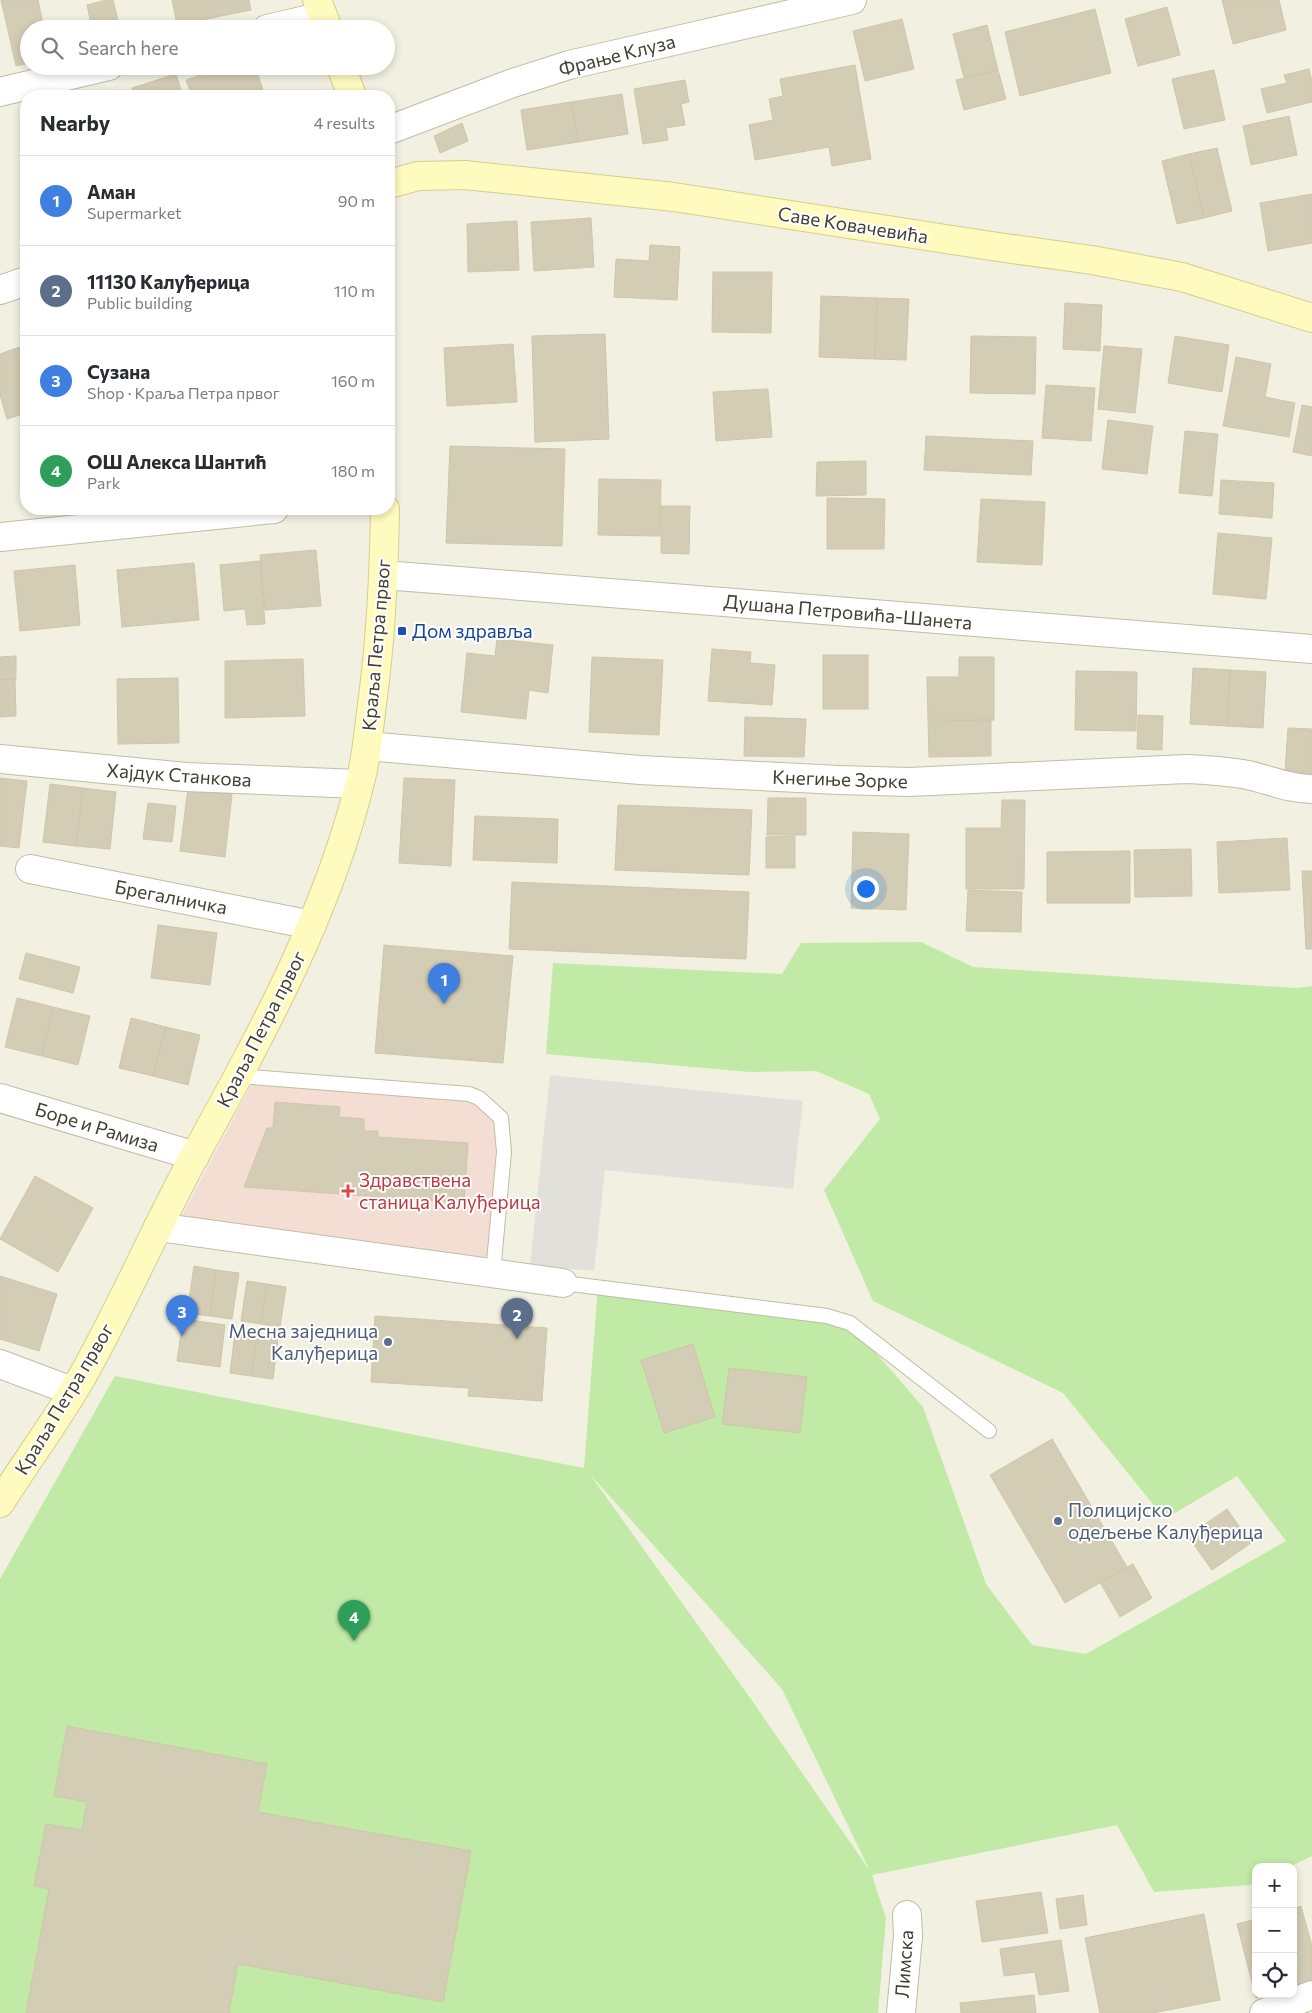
<!DOCTYPE html>
<meta charset="utf-8">
<style>
:root{--surface:#fff;--page:#f2f2f3;--text:#2b2b33;--muted:#7c7c81;--line:#e1e1e2;--accent:#db2777}
body{margin:0;font-family:Commissioner,sans-serif;background:var(--page);color:var(--text)}
.controls{position:absolute;right:15px;bottom:15px;display:grid;overflow:hidden;border-radius:10px;box-shadow:0 2px 8px #0003}
.controls button{width:45px;height:45px;display:grid;place-items:center;padding:0;border:0;border-bottom:1px solid var(--line);background:var(--surface);color:var(--text);font:25px sans-serif}
.you{position:absolute;left:865px;top:888px;width:18px;height:18px;margin:-12px;border:4px solid #fff;border-radius:50%;background:#1a73e8;box-shadow:0 0 0 8px #1a73e833}
.badge{display:grid;place-items:center;width:32px;height:32px;border-radius:50%;background:var(--accent);color:#fff;font-size:16px;font-weight:700}
.pin{position:absolute;translate:-50% -41px;filter:drop-shadow(0 1px 2px #0008)}
.pin::after{content:'';position:absolute;top:26px;width:18px;height:15px;background:inherit;clip-path:polygon(0 0,100% 0,50% 100%)}
.list{margin:0;padding:0;list-style:none}
h2{display:flex;justify-content:space-between;align-items:center;height:65px;margin:0;padding:0 20px;font-size:21px}
h2 small{font-size:16px;font-weight:400;color:var(--muted)}
.list li{display:grid;grid-template-columns:32px 1fr auto;gap:15px;align-items:center;box-sizing:border-box;height:90px;padding:0 20px;border-top:1px solid var(--line)}
.list b{display:block;font-size:19px;white-space:nowrap}
.list p{margin:0;font-size:16px;white-space:nowrap;color:var(--muted)}
.list em{font-size:16px;font-style:normal;color:var(--muted)}
.icon{flex:none;width:28px;height:28px;fill:none;stroke:currentColor;stroke-width:2;stroke-linecap:round;stroke-linejoin:round}
.map{position:relative;flex:none;width:1312px;height:2013px;overflow:hidden}
.search{position:absolute;background:var(--surface);box-shadow:0 2px 8px #0003;left:20px;top:20px;width:375px;height:55px;display:flex;align-items:center;gap:12px;box-sizing:border-box;padding:0 18px;border-radius:28px;color:var(--muted);font-size:19px}
.panel{position:absolute;background:var(--surface);box-shadow:0 2px 8px #0003;left:20px;top:90px;width:375px;height:425px;border-radius:20px}
.map>svg:first-child{display:block}
.medical{fill:#f4ddd3}
.green{fill:#c1eaa6;fill-rule:evenodd}
.parking{fill:#e2e0da}
.building{fill:#d3cdb6;stroke:#cfc6a9}
.lines{fill:none;stroke-linecap:round;stroke-linejoin:round}
.lane-casing{stroke:#c0bca6;stroke-width:16}
.street-casing{stroke:#c0bca6;stroke-width:30}
.secondary-casing{stroke:#d5ce8d;stroke-width:30}
.lane{stroke:#fff;stroke-width:14}
.street{stroke:#fff;stroke-width:28}
.secondary{stroke:#fffabe;stroke-width:28}
.transit-dot{fill:#1a4fb4;stroke:#fff;stroke-width:2}
.health-dot{fill:#e0444e;stroke:#fff;stroke-width:2}
.service-dot{fill:#5c6f8a;stroke:#fff;stroke-width:2}
.labels{text-anchor:middle;stroke-width:4;stroke-linejoin:round;paint-order:stroke}
.street-label{font-size:19px;fill:#433f32;stroke:#fff}
.transit-label{font-size:19px;fill:#164399;stroke:#fff;text-anchor:start}
.health-label{font-size:19px;fill:#be3a42;stroke:#fff;text-anchor:start}
.service-label{font-size:19px;fill:#4e5e75;stroke:#fff;text-anchor:end}
</style>
<div class="map">
<svg width="1312" height="2013" viewBox="0 0 1312 2013">
<rect width="100%" height="100%" fill="#f2f0e1"/>
<polygon class="medical" points="255,1078 469,1094 501,1118 493,1273 175,1229"/>
<path class="green" d="M921,942L973,967L1296,988L1312,986V1856L1289,1867H1256V1882L1250,1885L1154,1892L1117,1825L872,1875L886,1918L878,2013H0V1579L115,1376L584,1468L598,1287L850,1323L923,1407L986,1584L1032,1645L1086,1654L1286,1541L1237,1476L1165,1519L1063,1393L873,1301L824,1190L880,1119L869,1094L816,1071L750,1072L546,1054L553,963L782,974L801,943ZM589,1473L782,1689L870,1871L753,1702Z"/>
<polygon class="parking" points="550,1075 803,1101 793,1189 605,1170 594,1271 530,1265"/>
<g class="building">
<polygon points="1,0 38,0 44,29 29,29 29,63 16,66"/>
<polygon points="107,0 113,0 120,29 92,29 87,5"/>
<polygon points="172,0 249,0 251,10 177,25"/>
<polygon points="1222,0 1279,0 1286,30 1233,44"/>
<polygon points="1167,7 1180,55 1138,66 1125,19"/>
<polygon points="1095,9 1111,73 1020,96 1005,32"/>
<polygon points="902,19 914,69 865,81 853,31"/>
<polygon points="987,25 998,70 964,78 953,34"/>
<polygon points="855,65 871,159 832,166 829,147 755,160 749,125 773,120 769,99 783,96 780,79"/>
<polygon points="228,66 255,66 265,96 192,96 186,80"/>
<polygon points="1309,69 1312,82 1312,102 1267,113 1261,89 1287,83 1284,75"/>
<polygon points="998,70 1006,99 964,110 956,80"/>
<polygon points="1214,70 1225,120 1184,129 1172,79"/>
<polygon points="176,74 183,96 134,96 132,88"/>
<polygon points="685,80 689,102 681,104 685,125 666,128 668,140 643,144 634,89"/>
<polygon points="622,94 628,134 578,142 571,102"/>
<polygon points="571,102 578,142 527,150 521,110"/>
<polygon points="1289,116 1297,155 1251,165 1243,126"/>
<polygon points="462,123 468,141 440,153 434,136"/>
<polygon points="1217,148 1232,211 1204,218 1189,154"/>
<polygon points="1189,154 1204,218 1177,224 1162,161"/>
<polygon points="1312,194 1312,243 1268,251 1260,203"/>
<polygon points="591,218 594,267 534,271 531,222"/>
<polygon points="517,221 519,270 468,272 467,224"/>
<polygon points="650,245 680,247 677,300 614,297 616,259 649,261"/>
<polygon points="713,272 772,272 771,333 712,332"/>
<polygon points="821,296 877,298 875,359 819,357"/>
<polygon points="877,298 909,299 906,360 875,359"/>
<polygon points="1065,303 1102,305 1100,351 1063,349"/>
<polygon points="605,334 609,439 535,442 532,336"/>
<polygon points="971,336 1036,337 1035,394 970,393"/>
<polygon points="1175,336 1229,345 1222,392 1168,383"/>
<polygon points="513,344 517,402 447,406 444,348"/>
<polygon points="26,345 26,389 14,349"/>
<polygon points="1104,346 1142,349 1135,413 1098,409"/>
<polygon points="14,349 26,389 26,413 7,419 0,395 0,354"/>
<polygon points="1236,357 1271,364 1265,397 1295,403 1289,437 1223,426"/>
<polygon points="1046,385 1095,388 1091,441 1042,438"/>
<polygon points="768,389 772,437 716,441 713,392"/>
<polygon points="1302,405 1312,407 1312,456 1293,452"/>
<polygon points="1108,420 1153,426 1147,474 1102,469"/>
<polygon points="1185,431 1218,434 1212,496 1179,493"/>
<polygon points="926,436 1033,441 1031,475 924,470"/>
<polygon points="450,446 565,449 562,546 446,543"/>
<polygon points="866,461 866,495 816,496 817,462"/>
<polygon points="599,479 661,480 660,536 598,535"/>
<polygon points="1221,480 1274,483 1272,518 1219,514"/>
<polygon points="827,498 885,499 884,549 827,549"/>
<polygon points="981,499 1045,502 1042,565 977,562"/>
<polygon points="661,506 690,506 689,554 661,553"/>
<polygon points="1218,533 1272,538 1266,599 1213,594"/>
<polygon points="316,550 321,606 265,610 260,555"/>
<polygon points="260,561 265,624 247,625 245,609 224,611 220,565"/>
<polygon points="194,563 199,620 122,627 117,570"/>
<polygon points="75,565 80,625 20,631 14,571"/>
<polygon points="497,639 553,645 548,693 529,690 526,719 461,712 467,653 495,656"/>
<polygon points="712,649 751,652 750,663 775,665 772,705 708,701"/>
<rect x="823" y="655" width="45" height="54"/>
<polygon points="16,656 16,679 0,680 0,657"/>
<polygon points="592,657 663,660 659,735 589,732"/>
<polygon points="959,657 994,657 994,720 928,720 927,677 959,677"/>
<polygon points="303,659 305,716 225,718 225,661"/>
<polygon points="1193,668 1230,670 1227,726 1190,724"/>
<polygon points="1230,670 1266,672 1263,728 1227,726"/>
<polygon points="1076,671 1137,672 1136,731 1075,730"/>
<polygon points="178,678 179,743 118,744 117,679"/>
<polygon points="15,679 16,716 0,717 0,680"/>
<polygon points="1138,715 1163,716 1162,750 1137,749"/>
<polygon points="745,717 806,719 804,757 744,756"/>
<polygon points="991,720 991,756 929,757 928,721"/>
<polygon points="1288,728 1312,729 1312,774 1285,772"/>
<polygon points="0,778 27,781 19,848 0,846"/>
<polygon points="404,778 455,780 451,866 399,863"/>
<polygon points="50,784 83,788 76,846 43,842"/>
<polygon points="83,788 116,792 110,849 76,846"/>
<polygon points="188,788 232,794 225,857 180,851"/>
<polygon points="768,798 806,798 806,835 767,835"/>
<polygon points="1002,800 1025,800 1024,889 966,889 966,828 1001,828"/>
<polygon points="148,803 176,806 172,842 143,839"/>
<polygon points="618,805 752,810 749,875 615,870"/>
<polygon points="475,816 558,819 557,863 473,860"/>
<polygon points="853,832 909,834 906,910 851,908"/>
<polygon points="795,836 795,868 766,868 766,837"/>
<polygon points="1287,838 1290,890 1219,893 1217,842"/>
<polygon points="1191,849 1192,896 1135,897 1134,850"/>
<polygon points="1130,851 1130,903 1047,903 1047,852"/>
<polygon points="1302,871 1312,871 1312,949 1306,949"/>
<polygon points="512,882 749,892 746,959 509,949"/>
<polygon points="968,890 1022,892 1021,932 966,931"/>
<polygon points="158,925 217,933 210,985 151,978"/>
<polygon points="384,945 513,956 503,1063 375,1053"/>
<polygon points="26,953 80,967 73,993 19,979"/>
<polygon points="17,998 53,1007 42,1056 5,1047"/>
<polygon points="53,1007 90,1016 78,1065 42,1056"/>
<polygon points="131,1018 166,1027 153,1076 119,1068"/>
<polygon points="166,1027 200,1035 188,1085 153,1076"/>
<polygon points="275,1102 340,1107 339,1117 364,1119 364,1131 378,1131 378,1137 468,1143 464,1203 244,1187 267,1128 273,1128"/>
<polygon points="35,1176 93,1208 58,1272 0,1239"/>
<polygon points="194,1266 216,1270 210,1316 187,1313"/>
<polygon points="216,1270 239,1273 232,1319 210,1316"/>
<polygon points="0,1276 57,1294 39,1351 0,1339"/>
<polygon points="247,1281 267,1284 261,1324 241,1321"/>
<polygon points="267,1284 286,1287 280,1327 261,1324"/>
<polygon points="375,1316 547,1328 542,1401 468,1396 469,1388 371,1382"/>
<polygon points="183,1319 225,1325 220,1367 177,1361"/>
<polygon points="235,1333 257,1336 251,1376 230,1373"/>
<polygon points="257,1336 278,1339 273,1379 251,1376"/>
<polygon points="693,1344 715,1417 664,1433 641,1360"/>
<polygon points="729,1368 807,1377 800,1433 722,1424"/>
<polygon points="1052,1439 1127,1567 1065,1603 990,1475"/>
<polygon points="1227,1509 1251,1543 1212,1570 1188,1536"/>
<polygon points="1133,1564 1152,1598 1120,1617 1100,1582"/>
<polygon points="67,1726 267,1764 258,1812 471,1851 443,2002 238,1964 229,2013 231,2013 26,2013 49,1889 34,1886 46,1824 82,1830 87,1802 54,1796"/>
<polygon points="1041,1892 1048,1933 982,1942 976,1901"/>
<polygon points="1083,1895 1087,1925 1060,1929 1056,1899"/>
<polygon points="1301,1906 1312,1946 1312,1982 1293,1988 1293,1909"/>
<polygon points="1204,1914 1220,2000 1153,2013 1100,2013 1085,1938"/>
<polygon points="1256,1919 1256,1994 1269,1994 1256,1998 1237,1924"/>
<polygon points="1061,1940 1069,1991 1039,1995 1035,1972 1004,1976 1000,1949"/>
<polygon points="1034,1995 1036,2013 961,2013 960,2003"/>
</g>
<g class="lines">
<g class="lane-casing">
<g id="lane">
<polyline points="239,1076 469,1094 479,1098 501,1118 504,1152 493,1273"/>
<polyline points="563,1283 827,1316 850,1323 989,1431"/>
</g>
</g>
<g class="street-casing">
<g id="street">
<polyline points="267,29 323,16"/>
<polyline points="0,92 109,66"/>
<polyline points="389,130 510,84 569,65 852,0"/>
<polyline points="0,290 26,281"/>
<polyline points="0,537 274,509"/>
<polyline points="384,575 1312,649"/>
<path d="M367,746L640,770L839,780L909,782L1186,769C1206,770 1227,771 1248,775C1270,780 1289,789 1312,789"/>
<polyline points="0,759 186,777 359,784"/>
<polyline points="30,869 312,925"/>
<polyline points="0,1098 195,1156"/>
<polyline points="158,1227 563,1283"/>
<polyline points="0,1364 72,1391"/>
<polyline points="901,2013 908,1936 907,1915"/>
<polyline points="1264,2013 1312,1995"/>
</g>
</g>
<g class="secondary-casing">
<g id="secondary">
<polyline points="317,0 328,29"/>
<polyline points="341,66 352,96"/>
<polyline points="389,184 418,176 465,175 674,197 998,247 1092,260 1182,277 1312,318"/>
<path d="M0,1503C27,1460 58,1419 83,1375C123,1304 155,1229 194,1157C261,1035 330,911 362,774C367,751 369,728 372,704C381,639 384,574 385,509"/>
</g>
</g>
<use href="#lane" class="lane"/>
<use href="#street" class="street"/>
<use href="#secondary" class="secondary"/>
</g>
<rect class="transit-dot" x="397" y="626" width="10" height="10" rx="2.5"/>
<path class="health-dot" d="M345.5 1183.5h5v5h5v5h-5v5h-5v-5h-5v-5h5z"/>
<g class="service-dot">
<circle cx="388" cy="1342" r="5"/>
<circle cx="1058" cy="1521" r="5"/>
</g>
<g class="labels">
<g class="street-label">
<text transform="translate(617 55) rotate(-14)" y="7">Фрање Клуза</text>
<text transform="translate(853 225) rotate(9)" y="7">Саве Ковачевића</text>
<text transform="translate(848 612) rotate(5)" y="7">Душана Петровића-Шанета</text>
<text transform="translate(376 645) rotate(-85)" y="7">Краља Петра првог</text>
<text transform="translate(179 775) rotate(4)" y="7">Хајдук Станкова</text>
<text transform="translate(840 779) rotate(2)" y="7">Кнегиње Зорке</text>
<text transform="translate(171 897) rotate(11)" y="7">Брегалничка</text>
<text transform="translate(261 1029) rotate(-63)" y="7">Краља Петра првог</text>
<text transform="translate(97 1127) rotate(17)" y="7">Боре и Рамиза</text>
<text transform="translate(64 1399) rotate(-59)" y="7">Краља Петра првог</text>
<text transform="translate(904 1964) rotate(-86)" y="7">Лимска</text>
</g>
<g class="transit-label">
<text x="412" y="638">Дом здравља</text>
</g>
<g class="health-label">
<text x="359" y="1187">Здравствена<tspan x="359" dy="22">станица Калуђерица</tspan></text>
</g>
<g class="service-label">
<text x="378" y="1338">Месна заједница<tspan x="378" dy="22">Калуђерица</tspan></text>
<text x="1068" y="1517" text-anchor="start">Полицијско<tspan x="1068" dy="22">одељење Калуђерица</tspan></text>
</g>
</g>
</svg>
<div class="controls">
<button>+</button>
<button>−</button>
<button><svg class="icon" aria-label="locate" viewBox="0 0 24 24"><circle cx="12" cy="12" r="6"/><path d="M12 2v4M12 18v4M2 12h4M18 12h4"/></svg></button>
</div>
<div class="you"></div>
<div class="pin badge" style="left:444px;top:1004px;background:#3f7fe0">1</div>
<div class="pin badge" style="left:517px;top:1339px;background:#5c6f8a">2</div>
<div class="pin badge" style="left:182px;top:1336px;background:#3f7fe0">3</div>
<div class="pin badge" style="left:354px;top:1641px;background:#2e9e5b">4</div>
<div class="search"><svg class="icon" aria-label="search" viewBox="0 0 24 24"><circle cx="10" cy="10" r="6"/><path d="M15 15l6 6"/></svg>Search here</div>
<section class="panel">
<h2>Nearby<small>4 results</small></h2>
<ul class="list">
<li><span class="badge" style="background:#3f7fe0">1</span><div><b>Аман</b><p>Supermarket</p></div><em>90 m</em></li>
<li><span class="badge" style="background:#5c6f8a">2</span><div><b>11130 Калуђерица</b><p>Public building</p></div><em>110 m</em></li>
<li><span class="badge" style="background:#3f7fe0">3</span><div><b>Сузана</b><p>Shop · Краља Петра првог</p></div><em>160 m</em></li>
<li><span class="badge" style="background:#2e9e5b">4</span><div><b>ОШ Алекса Шантић</b><p>Park</p></div><em>180 m</em></li>
</ul>
</section>
</div>
